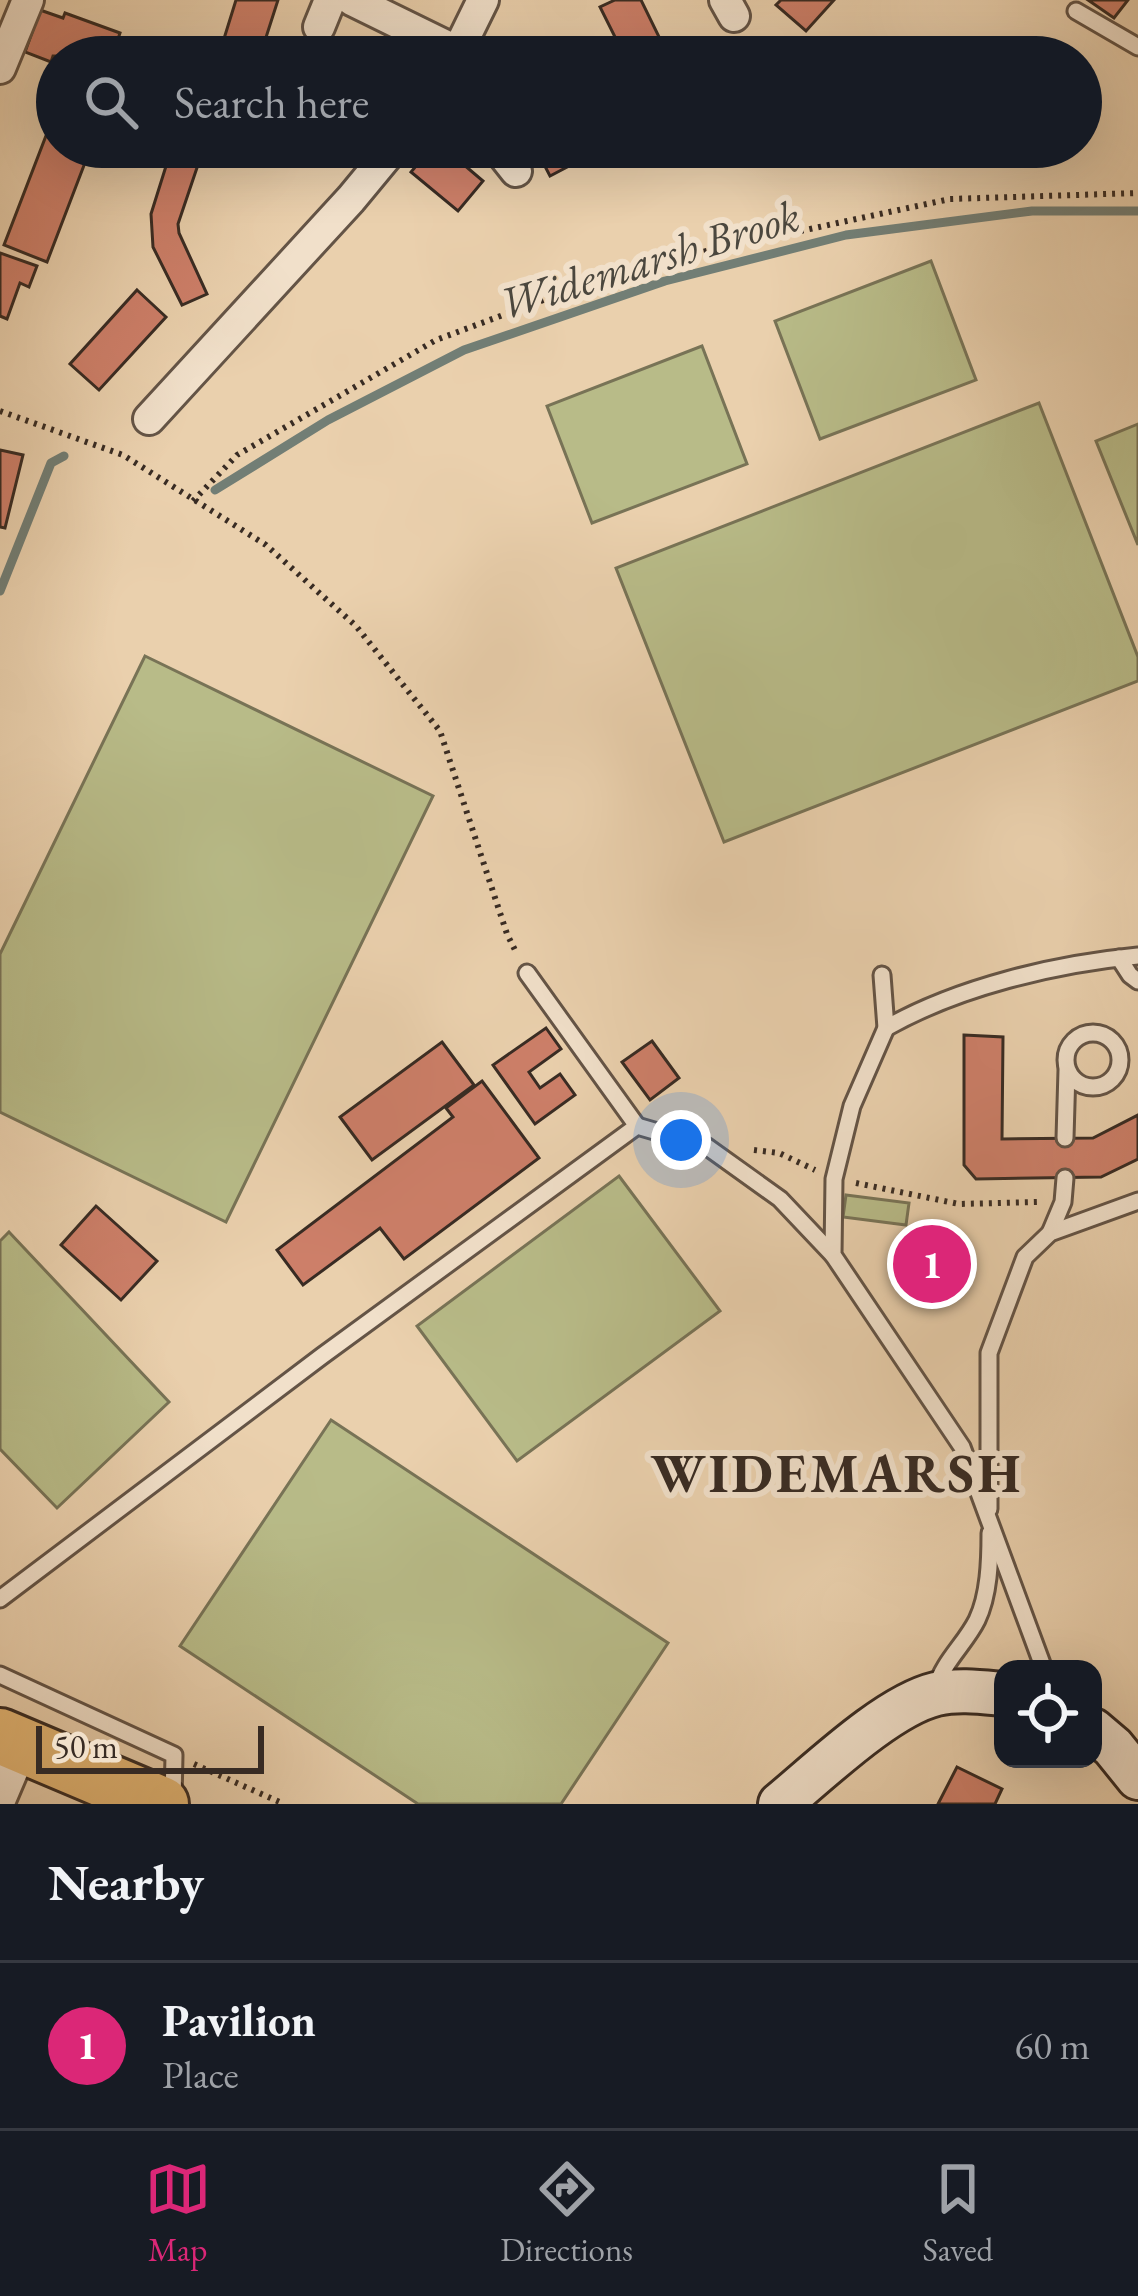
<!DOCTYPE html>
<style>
:root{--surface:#171b24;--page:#20242c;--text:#f1f3f6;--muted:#9ea1a6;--line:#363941;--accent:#db2777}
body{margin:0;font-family:"EB Garamond",serif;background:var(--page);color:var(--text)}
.controls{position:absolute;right:36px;bottom:36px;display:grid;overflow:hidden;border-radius:24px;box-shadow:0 12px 48px #0002}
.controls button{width:108px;height:108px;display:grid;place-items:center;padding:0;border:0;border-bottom:3px solid var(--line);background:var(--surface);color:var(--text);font:60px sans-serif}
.scale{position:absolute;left:36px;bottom:30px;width:228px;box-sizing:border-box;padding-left:12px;border:6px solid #382b23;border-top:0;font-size:33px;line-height:42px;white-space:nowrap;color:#382b23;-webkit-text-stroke:9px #f1e0ca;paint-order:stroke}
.you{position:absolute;left:681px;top:1140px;width:42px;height:42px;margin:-30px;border:9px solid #fff;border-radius:50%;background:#1a73e8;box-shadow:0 0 0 18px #1a73e833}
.badge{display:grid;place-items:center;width:78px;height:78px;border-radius:50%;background:var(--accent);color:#fff;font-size:39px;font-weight:700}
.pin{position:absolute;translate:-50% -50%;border:6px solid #fff;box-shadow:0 3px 12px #0006}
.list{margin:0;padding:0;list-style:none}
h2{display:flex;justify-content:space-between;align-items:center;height:156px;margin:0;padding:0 48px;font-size:51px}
h2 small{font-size:39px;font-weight:400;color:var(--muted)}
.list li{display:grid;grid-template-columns:78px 1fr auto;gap:36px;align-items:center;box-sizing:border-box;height:168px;padding:0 48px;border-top:3px solid var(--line)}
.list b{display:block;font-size:45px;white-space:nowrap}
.list p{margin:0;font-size:39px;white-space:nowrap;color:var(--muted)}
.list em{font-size:39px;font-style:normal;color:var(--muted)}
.icon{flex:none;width:66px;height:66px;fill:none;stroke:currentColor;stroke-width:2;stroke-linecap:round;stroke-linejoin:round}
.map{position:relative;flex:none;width:1138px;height:1804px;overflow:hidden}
.search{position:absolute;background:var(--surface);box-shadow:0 12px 48px #0002;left:36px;right:36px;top:36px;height:132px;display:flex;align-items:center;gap:30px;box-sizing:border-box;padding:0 42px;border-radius:66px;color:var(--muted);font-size:45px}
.sheet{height:324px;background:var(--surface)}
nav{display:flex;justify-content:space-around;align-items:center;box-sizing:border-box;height:168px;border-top:3px solid var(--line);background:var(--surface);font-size:33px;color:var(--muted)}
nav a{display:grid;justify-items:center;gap:6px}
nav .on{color:var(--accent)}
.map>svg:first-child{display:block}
.green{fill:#b8bb88;stroke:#787356;stroke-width:3}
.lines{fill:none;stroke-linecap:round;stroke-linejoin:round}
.stream{stroke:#727e75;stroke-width:9}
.building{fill:#cd7f69;stroke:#382b23;stroke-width:3}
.lane-casing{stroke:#645446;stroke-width:21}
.street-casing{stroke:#645446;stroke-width:36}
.secondary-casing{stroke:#382b23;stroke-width:48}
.highway-casing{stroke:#382b23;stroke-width:60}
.path{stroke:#382b23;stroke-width:6;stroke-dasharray:3 6;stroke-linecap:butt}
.lane{stroke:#f1e0ca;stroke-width:15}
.street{stroke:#f1e0ca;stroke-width:30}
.secondary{stroke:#f1e0ca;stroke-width:42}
.highway{stroke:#e5b876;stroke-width:54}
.labels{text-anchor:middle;stroke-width:12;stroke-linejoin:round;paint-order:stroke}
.water-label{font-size:45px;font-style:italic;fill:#4b473e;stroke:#f1e0ca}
.district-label{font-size:54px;font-weight:bold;letter-spacing:3px;fill:#382b23;stroke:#f1e0ca}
</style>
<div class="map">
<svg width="1138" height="1804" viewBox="0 0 1138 1804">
<rect width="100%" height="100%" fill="#ead0ad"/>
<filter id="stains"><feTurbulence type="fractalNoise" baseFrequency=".00167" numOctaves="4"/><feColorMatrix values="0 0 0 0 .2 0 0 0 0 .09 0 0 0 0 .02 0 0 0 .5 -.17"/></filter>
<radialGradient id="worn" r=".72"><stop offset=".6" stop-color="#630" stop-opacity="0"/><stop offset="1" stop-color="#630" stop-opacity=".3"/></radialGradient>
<g class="green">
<polygon points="931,261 976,380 820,439 775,321"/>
<polygon points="702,346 747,464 592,523 547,406"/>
<polygon points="1039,403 1138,657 1138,681 724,842 616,568"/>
<polygon points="1138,424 1138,545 1096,441"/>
<polygon points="145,656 433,796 226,1222 0,1112 0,954"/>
<polygon points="619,1176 720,1311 517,1461 417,1326"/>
<polygon points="846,1195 909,1203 906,1225 843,1217"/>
<polygon points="9,1232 169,1402 57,1508 0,1449 0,1241"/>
<polygon points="331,1420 668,1643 561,1804 418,1804 180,1646"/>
</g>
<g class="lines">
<g class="stream">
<polyline points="215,490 328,420 464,350 665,281 846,235 1032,211 1138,211"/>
<polyline points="0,591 51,463 64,456"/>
</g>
</g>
<g class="building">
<polygon points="236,0 278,0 260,56 262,57 225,57 228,47 222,45"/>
<polygon points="615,0 641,0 663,45 638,57 625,57 600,7"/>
<polygon points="781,0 834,0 806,31 776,5"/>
<polygon points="1088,0 1128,0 1114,18"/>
<polygon points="40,10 63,18 65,13 120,33 118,39 154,51 152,57 53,56 51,62 25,52"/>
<polygon points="528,38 538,57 495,57 494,56"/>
<polygon points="343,42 371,57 335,57"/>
<polygon points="54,115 57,116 57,147 91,147 47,262 4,245"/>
<polygon points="172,147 204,147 178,224 179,233 207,294 182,305 153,247 151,214"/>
<polygon points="432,147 443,147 483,181 458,211 411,172"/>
<polygon points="535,147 581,147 586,157 550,176"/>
<polygon points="0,253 37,266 29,287 20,283 7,319 0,316"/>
<polygon points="137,290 166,317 99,390 70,364"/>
<polygon points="0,450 23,455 5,528 0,527"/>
<polygon points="546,1028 561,1049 529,1072 540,1088 560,1074 575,1095 535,1124 493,1065"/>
<polygon points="964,1035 1003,1037 1002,1139 1093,1138 1138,1115 1138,1159 1101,1177 976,1179 964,1165"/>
<polygon points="652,1041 679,1078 650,1100 622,1062"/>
<polygon points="442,1042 474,1085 372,1160 340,1117"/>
<polygon points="482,1081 539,1158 404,1259 380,1228 303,1285 277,1250 453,1117 446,1108"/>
<polygon points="96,1206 157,1261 121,1300 61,1245"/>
<polygon points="920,1227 969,1273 943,1300 895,1254"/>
<polygon points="957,1767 1002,1789 995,1804 938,1804"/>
</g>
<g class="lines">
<g class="lane-casing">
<g id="lane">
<polyline points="1076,11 1138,47"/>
<polyline points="1119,958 1130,975 1138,981"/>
<polyline points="527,973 637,1126"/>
<polyline points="882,975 886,1028 852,1106 834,1179 833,1255 962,1447 1044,1669"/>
<path d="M886,1028C958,987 1055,964 1138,956"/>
<circle cx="1093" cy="1060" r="27"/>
<polyline points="1065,1138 1067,1070"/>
<polyline points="1050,1233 1063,1202 1065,1178"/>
<polyline points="989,1509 989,1353 1025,1257 1050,1233 1138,1201"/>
<polyline points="0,1599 322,1356 637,1126 706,1146 780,1199 833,1255"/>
<polyline points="0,1675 174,1755 173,1801"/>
<path d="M936,1688C943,1662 965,1644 977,1620C989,1595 990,1561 990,1533"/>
</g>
</g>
<g class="street-casing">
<g id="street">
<polyline points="352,0 458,52"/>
<polyline points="725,0 734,16"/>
<polyline points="319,27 330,0"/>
<polyline points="455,57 483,0"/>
<polyline points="0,68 28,0"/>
<polyline points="497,147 516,171"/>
<polyline points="149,419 351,199 394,147"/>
<polyline points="0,1800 23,1746"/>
</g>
</g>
<g class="secondary-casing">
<g id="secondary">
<polyline points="1093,1730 1113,1747 1138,1778"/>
<path d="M780,1804C820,1771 887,1706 936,1694C958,1689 981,1692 1003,1694"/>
</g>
</g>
<g class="highway-casing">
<polyline id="highway" points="0,1736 161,1804"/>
</g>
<g class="path">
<polyline points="0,411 123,455 266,545 356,626 440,731 507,934 517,954"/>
<polyline points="193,501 237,455 436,340 632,267 950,199 1138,193"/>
<polyline points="754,1150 779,1153 815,1170"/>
<polyline points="856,1183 959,1204 1038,1202"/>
<polyline points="194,1764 284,1804"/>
</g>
<use href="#lane" class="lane"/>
<use href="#street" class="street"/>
<use href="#secondary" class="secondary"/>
<use href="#highway" class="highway"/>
</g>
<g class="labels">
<g class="water-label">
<text transform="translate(649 259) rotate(-17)" y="16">Widemarsh Brook</text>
</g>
<g class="district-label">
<text x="837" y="1492">WIDEMARSH</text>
</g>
</g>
<rect width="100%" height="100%" filter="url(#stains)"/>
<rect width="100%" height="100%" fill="url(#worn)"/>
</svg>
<div class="controls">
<button><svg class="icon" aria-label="locate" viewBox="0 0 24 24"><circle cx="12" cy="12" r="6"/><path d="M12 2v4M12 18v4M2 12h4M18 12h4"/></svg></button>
</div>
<div class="scale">50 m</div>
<div class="you"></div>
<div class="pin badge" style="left:932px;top:1264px">1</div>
<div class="search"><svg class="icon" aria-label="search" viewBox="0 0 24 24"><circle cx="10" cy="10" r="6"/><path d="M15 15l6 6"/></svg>Search here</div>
</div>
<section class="sheet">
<h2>Nearby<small></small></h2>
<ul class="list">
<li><span class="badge">1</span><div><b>Pavilion</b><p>Place</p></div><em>60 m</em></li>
</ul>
</section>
<nav>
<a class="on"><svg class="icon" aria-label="map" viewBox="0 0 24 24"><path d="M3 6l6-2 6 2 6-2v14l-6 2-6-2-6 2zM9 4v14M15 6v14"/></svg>Map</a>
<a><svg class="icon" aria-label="directions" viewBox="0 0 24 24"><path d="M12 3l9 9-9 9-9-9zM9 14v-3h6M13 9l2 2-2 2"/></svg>Directions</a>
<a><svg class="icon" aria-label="saved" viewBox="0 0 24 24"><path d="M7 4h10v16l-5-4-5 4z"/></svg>Saved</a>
</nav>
